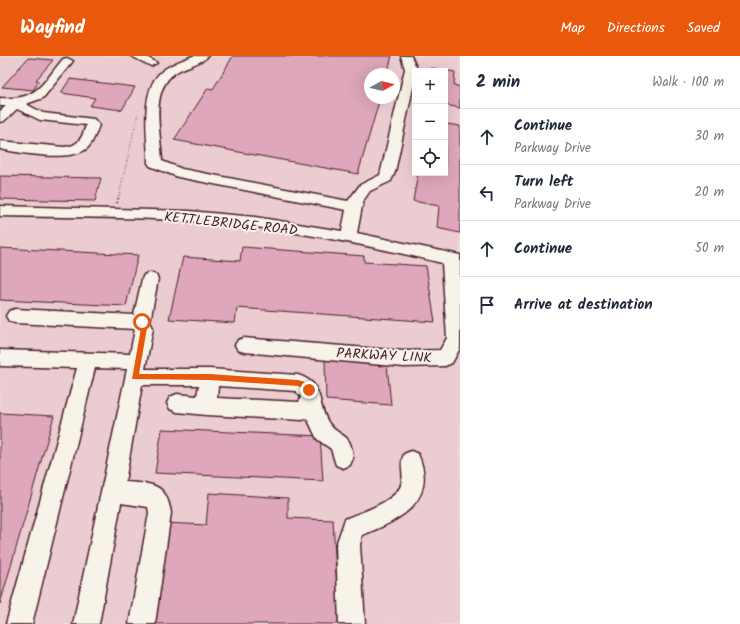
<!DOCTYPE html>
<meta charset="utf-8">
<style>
:root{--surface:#fff;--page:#f2f2f3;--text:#1f2937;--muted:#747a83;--line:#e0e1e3;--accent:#ea580c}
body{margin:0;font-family:Kalam,sans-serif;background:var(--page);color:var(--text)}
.controls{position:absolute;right:12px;top:12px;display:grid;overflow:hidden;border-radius:0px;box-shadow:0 4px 16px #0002}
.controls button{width:36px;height:36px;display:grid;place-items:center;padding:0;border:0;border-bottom:1px solid var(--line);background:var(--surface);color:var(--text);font:20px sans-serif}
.compass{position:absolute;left:364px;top:12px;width:36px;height:36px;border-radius:50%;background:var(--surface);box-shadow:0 4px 16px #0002;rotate:82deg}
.stop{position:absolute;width:12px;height:12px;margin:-9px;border:3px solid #ea580c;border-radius:50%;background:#fff}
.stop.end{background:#ea580c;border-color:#fff;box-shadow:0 1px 4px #0008}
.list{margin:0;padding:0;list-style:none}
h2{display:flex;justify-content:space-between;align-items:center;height:52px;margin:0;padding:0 16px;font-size:17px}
h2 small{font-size:13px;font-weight:400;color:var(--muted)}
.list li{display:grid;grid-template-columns:26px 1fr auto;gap:12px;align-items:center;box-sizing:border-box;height:56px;padding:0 16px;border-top:1px solid var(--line)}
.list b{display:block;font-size:15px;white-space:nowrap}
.list p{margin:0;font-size:13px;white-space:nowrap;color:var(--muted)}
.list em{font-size:13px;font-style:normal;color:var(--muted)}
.icon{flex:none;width:22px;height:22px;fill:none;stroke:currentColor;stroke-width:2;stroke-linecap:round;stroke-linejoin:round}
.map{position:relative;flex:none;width:460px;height:568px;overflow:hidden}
header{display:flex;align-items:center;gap:24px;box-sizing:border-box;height:56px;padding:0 20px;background:var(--accent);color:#fff}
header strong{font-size:19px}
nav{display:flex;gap:22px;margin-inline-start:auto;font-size:14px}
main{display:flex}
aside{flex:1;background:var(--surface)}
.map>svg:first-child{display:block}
.built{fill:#ebccd1;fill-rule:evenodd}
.building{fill:#dfa7bb;stroke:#4a1f2b}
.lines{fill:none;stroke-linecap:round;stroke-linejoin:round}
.minor-casing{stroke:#4a1f2b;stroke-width:3}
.path-far1{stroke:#4a1f2b;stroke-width:1.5;stroke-dasharray:0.5 2;stroke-linecap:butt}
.path{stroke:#4a1f2b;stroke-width:2.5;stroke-dasharray:1 3;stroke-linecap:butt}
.minor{fill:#f7f3e8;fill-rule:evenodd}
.route{fill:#ea580c}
.labels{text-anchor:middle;stroke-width:4;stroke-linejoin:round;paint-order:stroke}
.street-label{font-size:14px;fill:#4a1f2b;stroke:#f7f3e8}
</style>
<header>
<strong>Wayfind</strong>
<nav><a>Map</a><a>Directions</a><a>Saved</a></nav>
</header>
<main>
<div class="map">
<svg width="460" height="568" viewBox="0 0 460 568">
<rect width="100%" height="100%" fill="#f0dcda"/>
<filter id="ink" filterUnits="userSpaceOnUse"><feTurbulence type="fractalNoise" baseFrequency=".025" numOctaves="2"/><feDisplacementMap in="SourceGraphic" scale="8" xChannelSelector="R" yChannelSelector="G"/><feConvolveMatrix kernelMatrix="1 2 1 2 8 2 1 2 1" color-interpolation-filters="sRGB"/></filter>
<g filter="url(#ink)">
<path class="built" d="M0,0H460V568H0ZM415,15H445V117H415ZM370,18H394V42H370Z"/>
<g class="building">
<polygon points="233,0 392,0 387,18 370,18 370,42 380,42 358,118 174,84 208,32 213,33"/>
<polygon points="28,2 53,4 36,24 39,25 33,34 2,31"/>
<polygon points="431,12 455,16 454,29 460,31 460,52 445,49 445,15 431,15"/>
<polygon points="70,23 135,31 122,54 90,50 95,42 61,37"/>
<polygon points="447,68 460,70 460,177 437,172 439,150 413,145 418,117 445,117 445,75"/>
<polygon points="0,120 101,122 95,145 0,143"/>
<polygon points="242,191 364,200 364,206 426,210 435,266 237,252 235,267 169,263 183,201 240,205"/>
<polygon points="0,192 138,199 126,250 0,244"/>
<polygon points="325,304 387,309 391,349 326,344"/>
<polygon points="0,357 54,360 0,548"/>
<polygon points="162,373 320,380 323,425 155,417"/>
<polygon points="209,437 288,442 288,462 333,464 339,568 153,568 165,467 206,469"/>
</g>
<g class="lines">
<g class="minor-casing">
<g id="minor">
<polygon points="131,0 145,0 157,7 151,10"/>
<path d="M193,0H208C203,7 186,10 178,15C148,32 161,77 162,105L182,113L348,145L360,129L380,119L405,13L401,0H411L417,13L395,116L391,125L370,135L363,145L357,177L460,199V292L452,307L445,310L404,311L244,296L238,294L235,289L238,284L244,282L404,295L440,294L447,282L442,207C380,192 318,179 255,171C171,160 85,162 0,160V150L189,155L255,161L342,175L346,154L178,121L150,110L148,107C148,82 140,39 158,19C167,9 181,5 193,0Z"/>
<path d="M67,2L73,5L43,42L26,48L43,57L94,63L99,69C96,77 92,91 83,95C66,105 19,97 0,93V85L64,91C79,90 82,82 86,69L40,64L17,53L4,65L0,66V55L6,50H0V42C37,45 42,28 63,3Z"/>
<path d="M150,217L156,219L158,223L150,266L153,272L145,313H209L298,319C325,328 316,346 328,366C339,383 351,374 353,402L350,409L343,412L336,409L331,393L317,383L307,362L303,364L206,359L177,356L170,353L167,347L170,341L177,338L197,340L199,329H142L125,426C152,428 166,426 171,457L155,568H129L149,457L148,451L121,447L99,568H73L127,313L95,312L32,568H6L77,312L0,310V294L130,298L135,273L15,267L9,265L6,260L9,255L15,253L134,259L142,223L144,219ZM218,330L296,335L301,341L299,346L217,342Z"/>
<path d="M411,395L418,398C439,445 399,465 362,479L360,489L365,568H339L336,489L345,463C361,456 400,445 402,425C404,415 399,408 404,398Z"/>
</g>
</g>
<polyline class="path-far1" points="119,140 138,57"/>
<polyline class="path" points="117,147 119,139"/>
<use href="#minor" class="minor"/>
</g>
</g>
<polygon class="route" points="142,263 144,264 147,272 139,318 210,318 298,324 308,327 312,334 309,337 298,330 210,324 132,323 141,272 138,266"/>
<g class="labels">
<g class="street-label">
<text transform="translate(231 167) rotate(6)" y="5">KETTLEBRIDGE ROAD</text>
<text transform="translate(384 299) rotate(3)" y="5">PARKWAY LINK</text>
</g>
</g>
</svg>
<div class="controls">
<button>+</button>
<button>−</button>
<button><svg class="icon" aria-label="locate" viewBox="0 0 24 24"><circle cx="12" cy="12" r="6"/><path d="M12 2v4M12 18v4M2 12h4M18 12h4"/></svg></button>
</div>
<svg class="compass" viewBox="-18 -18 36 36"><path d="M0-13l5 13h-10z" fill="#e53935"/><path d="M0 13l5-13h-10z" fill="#747a83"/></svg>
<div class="stop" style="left:142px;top:266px"></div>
<div class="stop end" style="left:309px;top:334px"></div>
</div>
<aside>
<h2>2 min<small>Walk · 100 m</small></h2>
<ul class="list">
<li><svg class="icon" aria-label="ahead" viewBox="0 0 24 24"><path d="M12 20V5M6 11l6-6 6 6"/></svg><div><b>Continue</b><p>Parkway Drive</p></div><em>30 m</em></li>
<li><svg class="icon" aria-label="left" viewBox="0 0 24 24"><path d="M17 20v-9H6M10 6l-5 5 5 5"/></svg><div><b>Turn left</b><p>Parkway Drive</p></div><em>20 m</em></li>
<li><svg class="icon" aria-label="ahead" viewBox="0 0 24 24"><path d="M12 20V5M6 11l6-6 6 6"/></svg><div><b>Continue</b></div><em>50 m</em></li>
<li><svg class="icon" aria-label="arrive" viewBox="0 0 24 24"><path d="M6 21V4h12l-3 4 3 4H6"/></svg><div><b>Arrive at destination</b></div></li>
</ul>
</aside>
</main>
